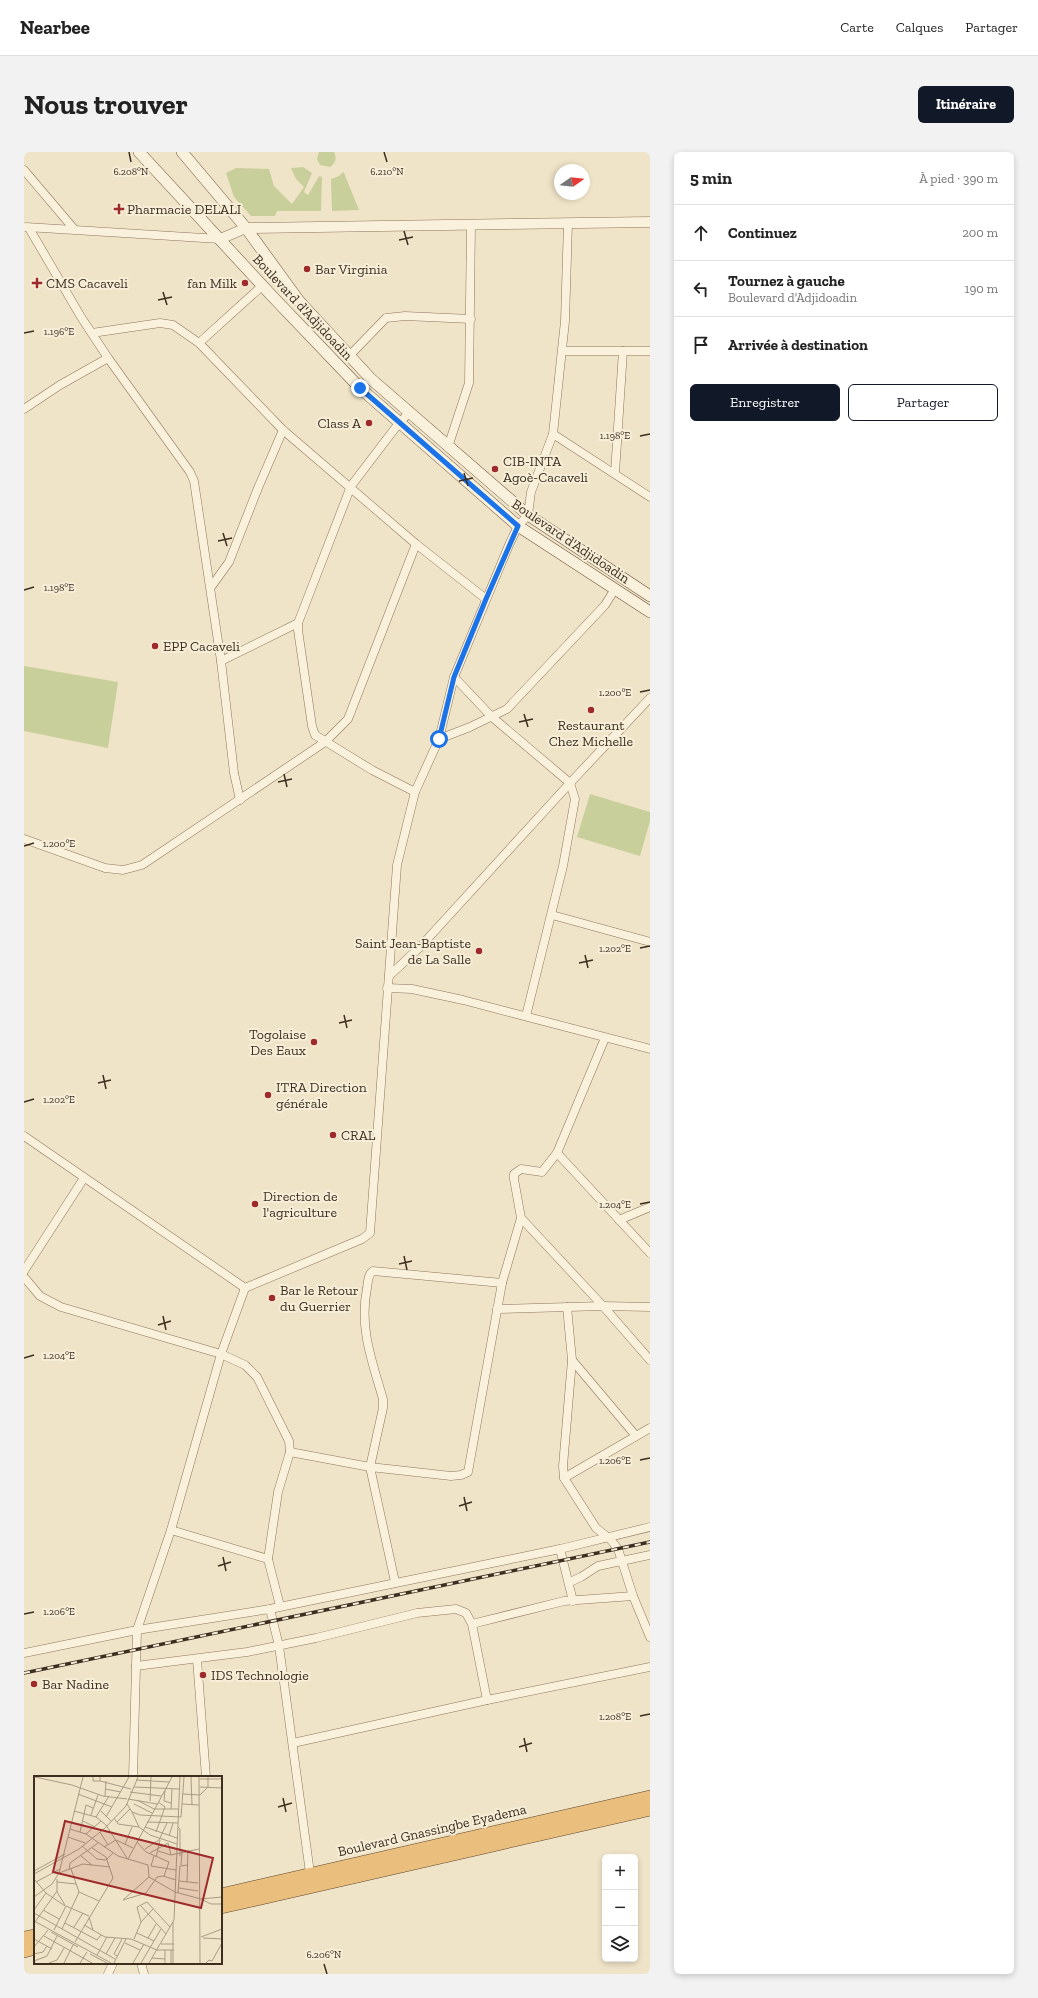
<!DOCTYPE html>
<html lang="fr">
<meta charset="utf-8">
<style>
:root{--surface:#fff;--page:#f2f2f2;--text:#222;--muted:#767676;--line:#e0e0e0;--accent:#111827}
body{margin:0;font-family:"Zilla Slab",serif;background:var(--page);color:var(--text)}
.controls{position:absolute;right:12px;bottom:12px;display:grid;overflow:hidden;border-radius:6px;box-shadow:0 2px 6px #0003}
.controls button{width:36px;height:36px;display:grid;place-items:center;padding:0;border:0;border-bottom:1px solid var(--line);background:var(--surface);color:var(--text);font:20px sans-serif}
.compass{position:absolute;left:530px;top:12px;width:36px;height:36px;border-radius:50%;background:var(--surface);box-shadow:0 2px 6px #0003;rotate:76deg}
.stop{position:absolute;width:12px;height:12px;margin:-9px;border:3px solid #1a73e8;border-radius:50%;background:#fff}
.stop.end{background:#1a73e8;border-color:#fff;box-shadow:0 1px 4px #0008}
.list{margin:0;padding:0;list-style:none}
h2{display:flex;justify-content:space-between;align-items:center;height:52px;margin:0;padding:0 16px;font-size:17px}
h2 small{font-size:13px;font-weight:400;color:var(--muted)}
.list li{display:grid;grid-template-columns:26px 1fr auto;gap:12px;align-items:center;box-sizing:border-box;height:56px;padding:0 16px;border-top:1px solid var(--line)}
.list b{display:block;font-size:15px;white-space:nowrap}
.list p{margin:0;font-size:13px;white-space:nowrap;color:var(--muted)}
.list em{font-size:13px;font-style:normal;color:var(--muted)}
.actions{display:flex;gap:8px;padding:12px 16px}
.actions a{flex:1;padding:9px 0;border:1px solid var(--accent);border-radius:6px;text-align:center;font-size:14px;color:var(--accent)}
.actions .main{background:var(--accent);color:#fff}
.icon{flex:none;width:22px;height:22px;fill:none;stroke:currentColor;stroke-width:2;stroke-linecap:round;stroke-linejoin:round}
.map{position:relative;flex:none;width:626px;height:1822px;overflow:hidden;border-radius:6px}
header{display:flex;align-items:center;gap:24px;box-sizing:border-box;height:56px;padding:0 20px;background:var(--surface);border-bottom:1px solid var(--line)}
header strong{font-size:19px}
nav{display:flex;gap:22px;margin-inline-start:auto;font-size:14px}
.intro{display:flex;align-items:center;justify-content:space-between;box-sizing:border-box;height:96px;padding:0 24px}
h1{margin:0;font-size:28px}
.button{padding:10px 18px;border-radius:6px;background:var(--accent);color:#fff;font-size:14px;font-weight:700}
main{display:flex;gap:24px;padding:0 24px}
aside{flex:1;background:var(--surface);border-radius:6px;box-shadow:0 2px 6px #0003}
.map>svg:first-child{display:block}
.green{fill:#c9cf9b}
.lines{fill:none;stroke-linecap:round;stroke-linejoin:round}
.minor-casing{stroke:#8d765c;stroke-width:9}
.tertiary-casing{stroke:#8d765c;stroke-width:11}
.secondary-casing{stroke:#6f573f;stroke-width:12}
.trunk-casing{stroke:#5b4430;stroke-width:14}
.minor{stroke:#faf1dc;stroke-width:8}
.tertiary{stroke:#faf1dc;stroke-width:10}
.secondary{stroke:#faf1dc;stroke-width:11}
.trunk{stroke:#eabe7c;stroke-width:13}
.rail-casing{stroke:#3d2e20;stroke-width:3.5}
.rail{stroke:#f7eed8;stroke-width:2;stroke-dasharray:6;stroke-linecap:butt}
.route{stroke:#1a73e8;stroke-width:5}
.ticks{fill:none;stroke:#3d2e20;stroke-width:1.5}
.poi-dot{fill:#9e2a2b;stroke:#f7eed8;stroke-width:1.5}
.labels{text-anchor:middle;stroke-width:4;stroke-linejoin:round;paint-order:stroke}
.poi-label{font-size:14px;fill:#3d2e20;stroke:#f7eed8;text-anchor:start}
.street-label{font-size:14px;fill:#3d2e20;stroke:#f7eed8}
.inset-road{fill:none;stroke:#a89b85;stroke-width:1}
.view{fill:#9e2a2b;fill-opacity:0.15;stroke:#9e2a2b;stroke-width:2}
.inset-edge{fill:none;stroke:#3d2e20;stroke-width:2}
.ticks-label{font-size:10px;text-anchor:middle;fill:#3d2e20;stroke:#f7eed8;stroke-width:4;stroke-linejoin:round;paint-order:stroke}
</style>
<header>
<strong>Nearbee</strong>
<nav><a>Carte</a><a>Calques</a><a>Partager</a></nav>
</header>
<div class="intro"><h1>Nous trouver</h1><a class="button">Itinéraire</a></div>
<main>
<div class="map">
<svg width="626" height="1822" viewBox="0 0 626 1822">
<rect width="100%" height="100%" fill="#f0e4c8"/>
<g class="green">
<path d="M295,0H310C313,6 312,11 306,15L296,13L293,7Z"/>
<polygon points="279,15 288,21 280,40 284,43 295,24 298,25 297,59 253,59 251,64 227,64 210,45 202,21 212,16 245,17 250,34 268,52 280,35 272,27 267,16"/>
<polygon points="319,20 320,21 335,58 308,59 307,27 315,24"/>
<polygon points="0,514 94,530 84,596 0,579"/>
<polygon points="566,642 626,660 626,669 616,704 553,685"/>
</g>
<g class="lines">
<g class="minor-casing">
<g id="minor">
<polyline points="0,18 50,77"/>
<polyline points="2,75 196,87"/>
<polyline points="5,76 57,165 84,206 166,320 170,329 197,509 210,621 216,648"/>
<polyline points="68,181 136,171 149,173 175,191 259,278 392,392 462,447"/>
<polyline points="175,191 238,134"/>
<polyline points="539,199 626,199"/>
<polyline points="326,203 362,166 381,164 447,167"/>
<polyline points="0,257 36,233 84,206"/>
<polyline points="385,261 375,271 327,334 274,471 274,478 288,574 291,583 348,618 391,640"/>
<polyline points="529,282 626,345"/>
<polyline points="424,295 445,231 447,72"/>
<polyline points="591,321 599,199"/>
<polyline points="187,435 205,410 234,336 259,278"/>
<polyline points="197,509 274,471"/>
<polyline points="430,525 468,565 546,631 551,647 539,714 502,864"/>
<polyline points="415,587 446,575 483,557 581,453 591,437"/>
<polyline points="0,687 81,716 99,718 118,713 301,590 324,567 392,392"/>
<polyline points="528,763 626,790"/>
<polyline points="365,824 396,795 546,631 626,546"/>
<polyline points="363,836 388,837 439,848 626,897"/>
<polyline points="0,984 221,1136"/>
<polyline points="533,1001 626,1101"/>
<polyline points="497,1066 579,1154 626,1208"/>
<polyline points="595,1068 626,1055"/>
<polyline points="0,1119 60,1026"/>
<polyline points="0,1125 16,1144 37,1155 197,1202 221,1213 233,1225 265,1289 266,1300 254,1340 244,1407 256,1454"/>
<polyline points="543,1155 548,1208 539,1314 540,1326 572,1376 586,1387 594,1397 609,1444 626,1485"/>
<polyline points="473,1157 579,1154 626,1155"/>
<polyline points="548,1208 612,1284"/>
<polyline points="266,1300 346,1315 427,1324 437,1323 444,1320 478,1131 497,1066 490,1027 490,1022 497,1017 518,1020 533,1001 581,886"/>
<polyline points="540,1326 626,1276"/>
<polyline points="147,1378 244,1407"/>
<polyline points="536,1397 549,1449"/>
<path d="M371,1430L346,1315L359,1256V1247C348,1209 335,1176 343,1136C344,1130 344,1122 349,1119L478,1131"/>
<polyline points="546,1430 557,1425 574,1414 626,1403"/>
<polyline points="246,1457 255,1494 286,1721"/>
<polyline points="448,1472 540,1449 609,1444"/>
<polyline points="0,1501 113,1478 246,1457 536,1397 626,1375"/>
<polyline points="173,1507 182,1625"/>
<polyline points="112,1514 223,1500 292,1486 393,1461 432,1457 442,1461 448,1472 463,1548"/>
<polyline points="269,1591 463,1548 626,1515"/>
<polyline points="109,1625 113,1478 147,1378 197,1202 221,1136 338,1087 346,1081 373,713 391,640 415,587 430,525 485,393 494,374 504,363 507,340 529,282 541,169 544,71"/>
<polyline points="117,1811 120,1822"/>
<polyline points="84,1822 89,1811"/>
</g>
</g>
<g class="tertiary-casing">
<polyline id="tertiary" points="196,87 222,76 626,70"/>
</g>
<g class="secondary-casing">
<g id="secondary">
<polyline points="115,0 248,144 336,236 494,374 626,460"/>
<polyline points="158,0 222,76 275,149 347,227 504,363 626,444"/>
</g>
</g>
<g class="trunk-casing">
<g id="trunk">
<polyline points="197,1743 626,1645"/>
<polyline points="197,1755 626,1657"/>
<polyline points="0,1786 11,1784"/>
<polyline points="0,1799 11,1796"/>
</g>
</g>
<use href="#minor" class="minor"/>
<use href="#tertiary" class="tertiary"/>
<use href="#secondary" class="secondary"/>
<use href="#trunk" class="trunk"/>
<g class="rail-casing">
<polyline id="rail" points="0,1521 626,1390"/>
</g>
<use href="#rail" class="rail"/>
</g>
<g class="lines">
<polyline class="route" points="336,236 494,374 462,447 430,525 415,587"/>
</g>
<path class="ticks" d="M105,0L107,10M360,0L363,10M380,79L384,93M375,88L389,85M139,140L143,153M134,148L148,145M0,181L10,179M616,284L626,282M440,321L444,334M435,329L449,326M199,381L203,394M194,389L208,386M0,438L10,435M616,540L626,538M500,562L504,575M495,570L509,567M260,622L263,635M254,630L268,627M0,694L10,691M616,796L626,794M561,803L564,816M555,811L569,808M320,863L323,876M315,871L328,868M79,923L82,937M74,931L87,928M0,950L10,947M616,1052L626,1050M380,1104L383,1118M375,1112L388,1109M139,1164L142,1178M134,1173L147,1169M0,1206L10,1203M616,1308L626,1306M440,1345L443,1359M435,1354L448,1350M199,1405L202,1419M194,1414L207,1410M0,1462L10,1460M616,1564L626,1562M500,1586L503,1600M495,1595L508,1591M259,1646L262,1660M254,1655L268,1651M300,1812L303,1822"/>
<g class="poi-dot">
<path d="M93 51h4v4h4v4h-4v4h-4v-4h-4v-4h4z"/>
<circle cx="283" cy="117" r="4"/>
<path d="M11 125h4v4h4v4h-4v4h-4v-4h-4v-4h4z"/>
<circle cx="221" cy="131" r="4"/>
<circle cx="345" cy="271" r="4"/>
<circle cx="471" cy="317" r="4"/>
<circle cx="131" cy="494" r="4"/>
<circle cx="567" cy="558" r="4"/>
<circle cx="455" cy="799" r="4"/>
<circle cx="290" cy="890" r="4"/>
<circle cx="244" cy="943" r="4"/>
<circle cx="309" cy="983" r="4"/>
<circle cx="231" cy="1052" r="4"/>
<circle cx="248" cy="1146" r="4"/>
<circle cx="179" cy="1523" r="4"/>
<circle cx="10" cy="1532" r="4"/>
</g>
<g class="labels">
<g class="poi-label">
<text x="103" y="62">Pharmacie DELALI</text>
<text x="291" y="122">Bar Virginia</text>
<text x="22" y="136">CMS Cacaveli</text>
<text x="213" y="136" text-anchor="end">fan Milk</text>
<text x="337" y="276" text-anchor="end">Class A</text>
<text x="479" y="314">CIB-INTA<tspan x="479" dy="16">Agoè-Cacaveli</tspan></text>
<text x="139" y="499">EPP Cacaveli</text>
<text x="567" y="578" text-anchor="middle">Restaurant<tspan x="567" dy="16">Chez Michelle</tspan></text>
<text x="447" y="796" text-anchor="end">Saint Jean-Baptiste<tspan x="447" dy="16">de La Salle</tspan></text>
<text x="282" y="887" text-anchor="end">Togolaise<tspan x="282" dy="16">Des Eaux</tspan></text>
<text x="252" y="940">ITRA Direction<tspan x="252" dy="16">générale</tspan></text>
<text x="317" y="988">CRAL</text>
<text x="239" y="1049">Direction de<tspan x="239" dy="16">l'agriculture</tspan></text>
<text x="256" y="1143">Bar le Retour<tspan x="256" dy="16">du Guerrier</tspan></text>
<text x="187" y="1528">IDS Technologie</text>
<text x="18" y="1537">Bar Nadine</text>
</g>
<g class="street-label">
<text transform="translate(279 155) rotate(47)" y="5">Boulevard d'Adjidoadin</text>
<text transform="translate(547 389) rotate(34)" y="5">Boulevard d'Adjidoadin</text>
<text transform="translate(408 1678) rotate(-13)" y="5">Boulevard Gnassingbe Eyadema</text>
</g>
</g>
<g transform="translate(10 1624)">
<rect width="188" height="188" fill="#f0e4c8"/>
<path class="inset-road" d="M1,1L38,9L69,20L93,23M59,1V5H66V1M157,1L158,29M165,1L166,187M166,3H188M102,4L135,6M66,5L97,13M100,11L145,13M166,11L188,12M71,13L87,16M131,14L130,25L137,27M96,16L127,20M44,18L78,31M149,18L166,19L174,11V1M71,20L72,5M94,23L123,28M103,24L120,33H144M116,25L117,1M93,28L98,36L106,39L147,41L150,1M100,28L118,37M148,28L165,29M137,33L138,13M40,35L62,41L72,49L93,82M67,35L77,45M98,36L105,51L116,59L143,68M57,39L64,19M62,41L75,20M72,41L95,1M80,42L84,48L105,51M49,45L61,51M83,46L96,33M113,46L144,47M111,51L143,62M144,51L146,53V80M36,53L52,58L84,80L114,89L115,101L141,116L167,123L188,121M46,56L52,29L59,32M66,56L74,69M122,56L131,31L124,26M52,58L67,45M135,60L139,47M34,61L51,67M103,66L112,76L135,86L130,100M134,67L137,79M91,68L98,51M48,70L63,83L72,84L79,77M70,71L82,64L99,72M111,73L125,64L133,47M124,75L137,79L165,73M116,77L134,67M47,80L58,89M120,80L117,90L142,94M122,81L126,64M94,83L138,1M147,89L148,75M35,94L36,87L64,67M0,95L31,78M25,97L49,88L76,91M0,98L45,73L71,52L92,30L104,1M115,101L89,124L112,117L123,101L129,100L142,104M0,103L12,117L31,130M23,103V116L31,129M145,105L164,107M2,106L26,93M23,106L42,108M153,106L154,74M145,112L164,115M45,116L65,125M144,117L146,90L154,89M0,121L18,108L25,97L49,1M167,123L177,128H188M32,130L55,140M107,130L132,158M0,134L12,117M9,134L25,143M0,137L81,183M55,141L59,154M0,145L77,187M1,146L23,115M107,146L103,131L113,126L136,151M139,146V187M31,147L63,164L67,159M50,149L71,161L97,163L123,174H140M40,151L49,137M28,153L45,116L37,93M20,154L32,130M17,156L44,171M103,157L120,165M10,160L58,187M167,161L188,153M114,162L122,148M169,162L188,163M0,163L18,173M100,163L107,146L119,133M41,166L79,102L72,81L58,72M91,167L106,174M127,168H140M0,171L14,154M0,178L9,176L13,170M56,178L73,187M72,178L81,162M63,179L73,161M83,180L80,178L88,163M118,182L131,183M1,187L0,185L13,180L23,160M15,187L23,184L30,172M30,187L39,169M46,187L53,176M80,187L92,163M99,187L110,168M107,187L127,153M115,187L140,144L146,1M131,187V174M137,187V174M172,187L175,184L178,185L188,167"/>
<path class="view" d="M31,45L179,82L167,132L19,96Z"/>
<rect width="188" height="188" class="inset-edge"/>
</g>
<g class="ticks-label">
<text x="363" y="23">6.210°N</text>
<text x="107" y="23">6.208°N</text>
<text x="35" y="183">1.196°E</text>
<text x="591" y="287">1.198°E</text>
<text x="35" y="439">1.198°E</text>
<text x="591" y="544">1.200°E</text>
<text x="35" y="695">1.200°E</text>
<text x="591" y="800">1.202°E</text>
<text x="35" y="951">1.202°E</text>
<text x="591" y="1056">1.204°E</text>
<text x="35" y="1207">1.204°E</text>
<text x="591" y="1312">1.206°E</text>
<text x="35" y="1463">1.206°E</text>
<text x="591" y="1568">1.208°E</text>
<text x="300" y="1806">6.206°N</text>
</g>
</svg>
<div class="controls">
<button>+</button>
<button>−</button>
<button><svg class="icon" aria-label="layers" viewBox="0 0 24 24"><path d="M12 4l9 5-9 5-9-5zM3 14l9 5 9-5"/></svg></button>
</div>
<svg class="compass" viewBox="-18 -18 36 36"><path d="M0-13l5 13h-10z" fill="#e53935"/><path d="M0 13l5-13h-10z" fill="#767676"/></svg>
<div class="stop" style="left:415px;top:587px"></div>
<div class="stop end" style="left:336px;top:236px"></div>
</div>
<aside>
<h2>5 min<small>À pied · 390 m</small></h2>
<ul class="list">
<li><svg class="icon" aria-label="ahead" viewBox="0 0 24 24"><path d="M12 20V5M6 11l6-6 6 6"/></svg><div><b>Continuez</b></div><em>200 m</em></li>
<li><svg class="icon" aria-label="left" viewBox="0 0 24 24"><path d="M17 20v-9H6M10 6l-5 5 5 5"/></svg><div><b>Tournez à gauche</b><p>Boulevard d'Adjidoadin</p></div><em>190 m</em></li>
<li><svg class="icon" aria-label="arrive" viewBox="0 0 24 24"><path d="M6 21V4h12l-3 4 3 4H6"/></svg><div><b>Arrivée à destination</b></div></li>
</ul>
<div class="actions"><a class="main">Enregistrer</a><a>Partager</a></div>
</aside>
</main>
